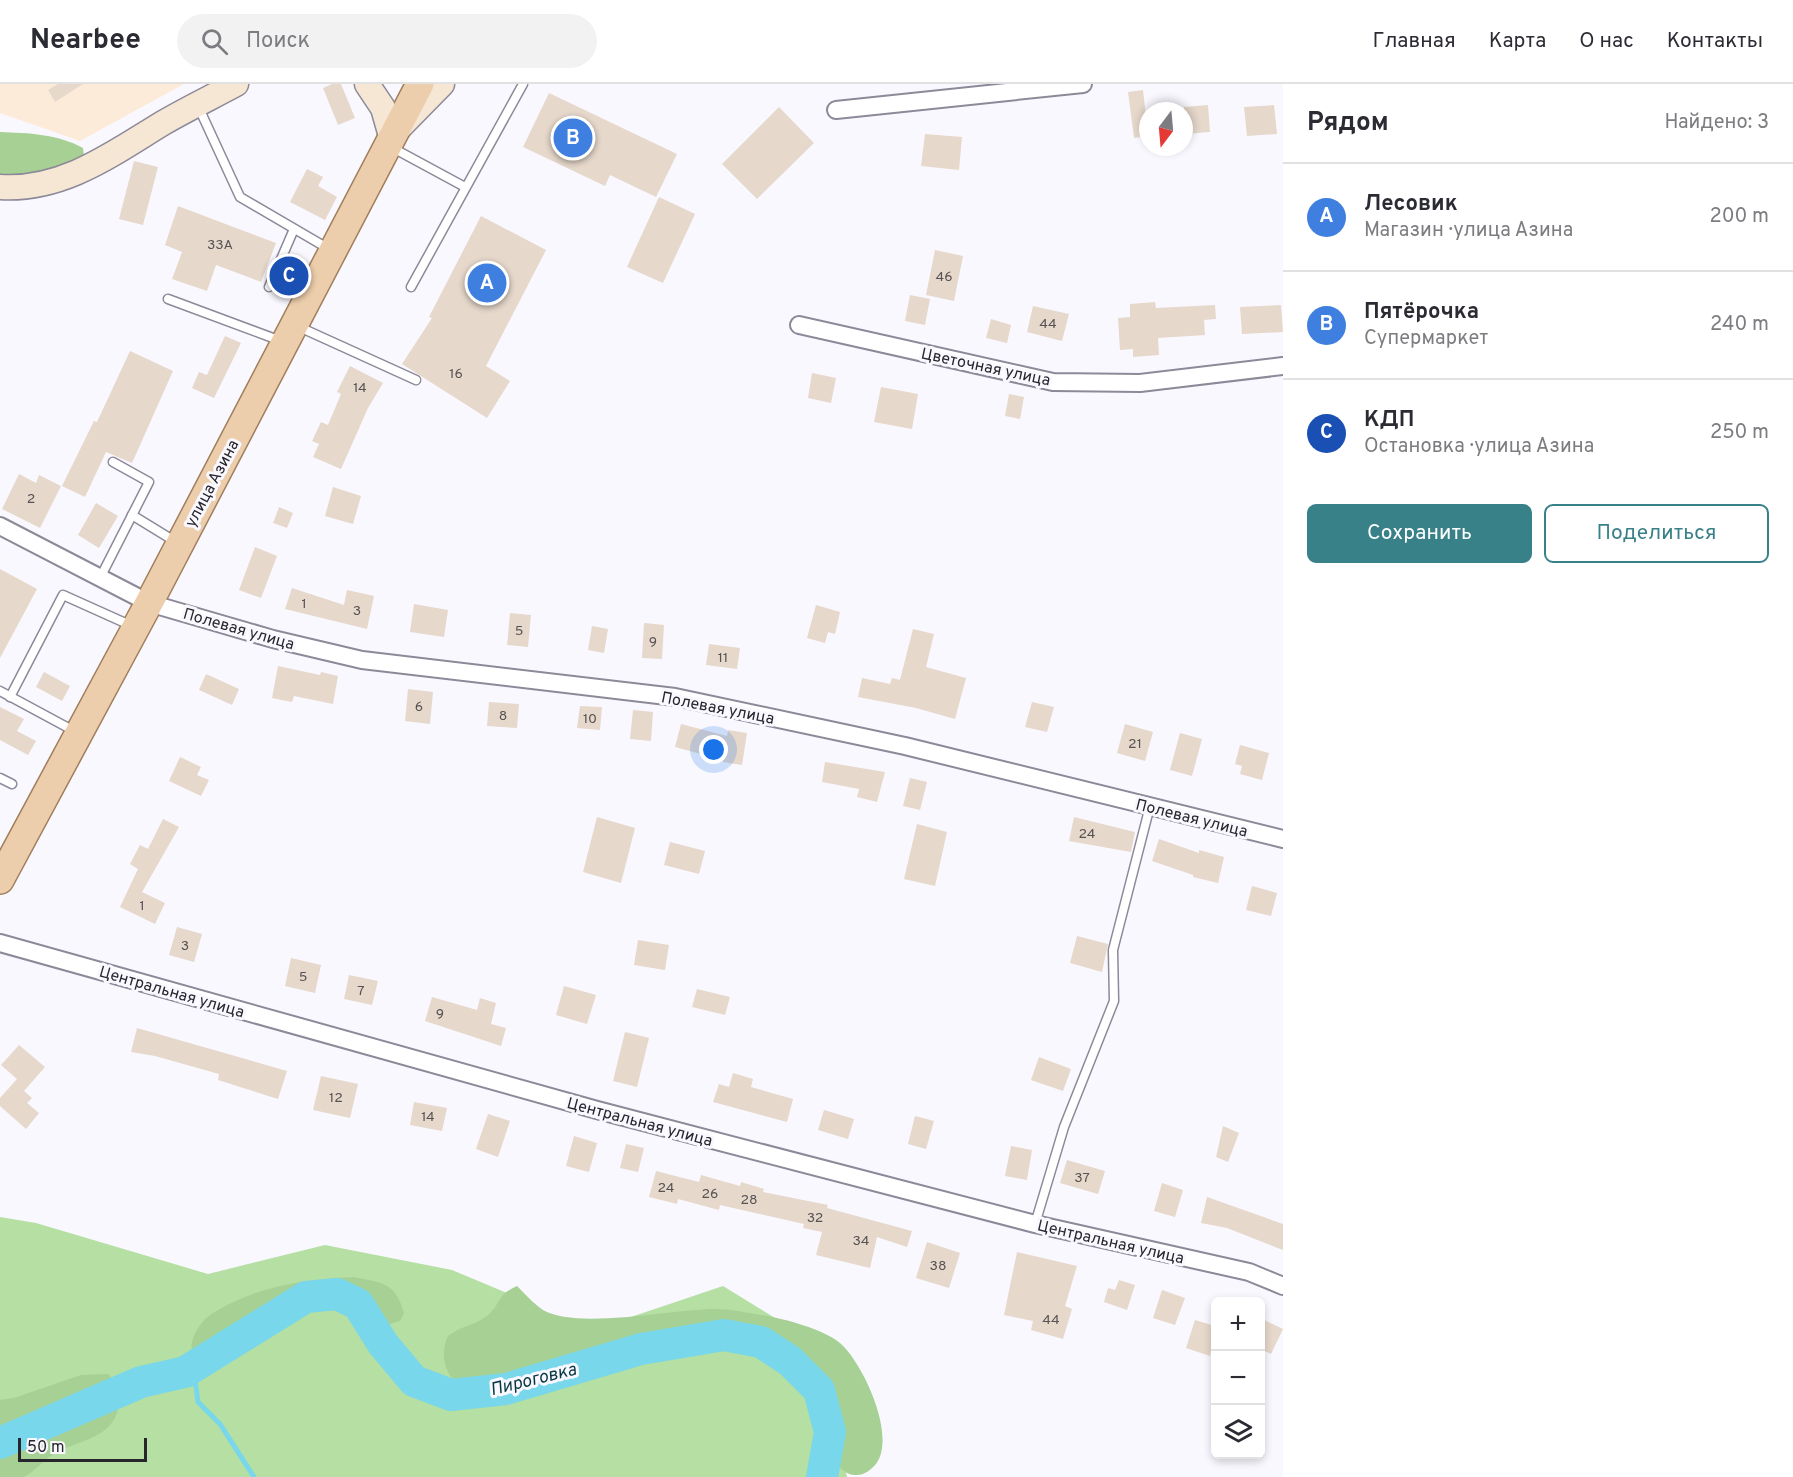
<!DOCTYPE html>
<html lang="ru">
<meta charset="utf-8">
<style>
:root{--surface:#fff;--page:#f2f2f3;--text:#2b2b33;--muted:#7c7c81;--line:#e1e1e2;--accent:#398189}
body{margin:0;font-family:Overpass,sans-serif;background:var(--page);color:var(--text)}
.controls{position:absolute;right:18px;bottom:18px;display:grid;overflow:hidden;border-radius:9px;box-shadow:0 3px 9px #0003}
.controls button{width:54px;height:54px;display:grid;place-items:center;padding:0;border:0;border-bottom:2px solid var(--line);background:var(--surface);color:var(--text);font:30px sans-serif}
.compass{position:absolute;left:1139px;top:18px;width:54px;height:54px;border-radius:50%;background:var(--surface);box-shadow:0 3px 9px #0003;rotate:196deg}
.scale{position:absolute;left:18px;bottom:15px;width:129px;box-sizing:border-box;padding-left:6px;border:3px solid #27262c;border-top:0;font-size:16px;line-height:21px;white-space:nowrap;color:#27262c;-webkit-text-stroke:4px #f9f8ff;paint-order:stroke}
.you{position:absolute;left:714px;top:666px;width:21px;height:21px;margin:-15px;border:4px solid #fff;border-radius:50%;background:#1a73e8;box-shadow:0 0 0 9px #1a73e833}
.badge{display:grid;place-items:center;width:39px;height:39px;border-radius:50%;background:var(--accent);color:#fff;font-size:20px;font-weight:700}
.pin{position:absolute;translate:-50% -50%;border:3px solid #fff;box-shadow:0 2px 6px #0006}
.list{margin:0;padding:0;list-style:none}
h2{display:flex;justify-content:space-between;align-items:center;height:78px;margin:0;padding:0 24px;font-size:26px}
h2 small{font-size:20px;font-weight:400;color:var(--muted)}
.list li{display:grid;grid-template-columns:39px 1fr auto;gap:18px;align-items:center;box-sizing:border-box;height:108px;padding:0 24px;border-top:2px solid var(--line)}
.list b{display:block;font-size:22px;white-space:nowrap}
.list p{margin:0;font-size:20px;white-space:nowrap;color:var(--muted)}
.list em{font-size:20px;font-style:normal;color:var(--muted)}
.actions{display:flex;gap:12px;padding:18px 24px}
.actions a{flex:1;padding:14px 0;border:2px solid var(--accent);border-radius:9px;text-align:center;font-size:21px;color:var(--accent)}
.actions .main{background:var(--accent);color:#fff}
.icon{flex:none;width:33px;height:33px;fill:none;stroke:currentColor;stroke-width:2;stroke-linecap:round;stroke-linejoin:round}
.map{position:relative;flex:none;width:1283px;height:1393px;overflow:hidden}
header{display:flex;align-items:center;gap:36px;box-sizing:border-box;height:84px;padding:0 30px;background:var(--surface);border-bottom:2px solid var(--line)}
header strong{font-size:28px}
nav{display:flex;gap:33px;margin-inline-start:auto;font-size:21px}
.search{width:420px;height:54px;background:var(--page);display:flex;align-items:center;gap:15px;box-sizing:border-box;padding:0 21px;border-radius:33px;color:var(--muted);font-size:22px}
main{display:flex}
aside{flex:1;background:var(--surface)}
.map>svg:first-child{display:block}
.industrial{fill:#fdebda}
.green{fill:#b5dfa3}
.forest{fill:#a6d094}
.lines{fill:none;stroke-linecap:round;stroke-linejoin:round}
.stream{stroke:#78d7ea;stroke-width:5}
.river{stroke:#78d7ea;stroke-width:32}
.building{fill:#e6d8cb}
.service-casing{stroke:#8d8999;stroke-width:11}
.minor-casing{stroke:#8d8999;stroke-width:20}
.secondary-casing{stroke:#8d8999;stroke-width:27}
.primary-casing{stroke:#a07e5b;stroke-width:30}
.service{stroke:#fff;stroke-width:8}
.minor{stroke:#fff;stroke-width:16}
.secondary{stroke:#f6e7d5;stroke-width:24}
.primary{stroke:#edceac;stroke-width:27}
.labels{text-anchor:middle;stroke-width:6;stroke-linejoin:round;paint-order:stroke}
.number-label{font-size:14px;fill:#575254}
.street-label{font-size:16px;fill:#27262c;stroke:#f9f8ff}
.water-label{font-size:18px;font-style:italic;fill:#08373f;stroke:#f9f8ff}
</style>
<header>
<strong>Nearbee</strong>
<div class="search"><svg class="icon" aria-label="search" viewBox="0 0 24 24"><circle cx="10" cy="10" r="6"/><path d="M15 15l6 6"/></svg>Поиск</div>
<nav><a>Главная</a><a>Карта</a><a>О нас</a><a>Контакты</a></nav>
</header>
<main>
<div class="map">
<svg width="1283" height="1393" viewBox="0 0 1283 1393">
<rect width="100%" height="100%" fill="#f9f8ff"/>
<polygon class="industrial" points="0,0 184,0 80,57 0,29"/>
<polygon class="green" points="0,1133 36,1139 208,1190 325,1161 452,1186 526,1217 545,1255 625,1235 723,1202 819,1261 847,1393 0,1393"/>
<g class="forest">
<path d="M0,48C29,49 57,50 83,64L84,72C67,92 25,94 0,93Z"/>
<path d="M353,1193C381,1199 395,1197 404,1229L400,1237C395,1238 387,1242 382,1242C360,1241 347,1216 324,1219C281,1225 257,1276 213,1278C177,1280 193,1241 213,1229C255,1203 304,1195 353,1193Z"/>
<path d="M517,1202C525,1210 534,1220 543,1226C577,1246 673,1225 716,1225C729,1225 743,1228 755,1230C778,1233 822,1244 840,1259C863,1279 897,1352 876,1380C871,1386 863,1392 855,1391C848,1391 843,1386 837,1382C801,1353 839,1336 830,1310C818,1278 750,1246 717,1245C658,1242 609,1272 554,1286C525,1294 495,1297 466,1302C445,1298 439,1270 448,1252C459,1243 475,1241 487,1232C501,1221 496,1211 517,1202Z"/>
<path d="M108,1290L120,1303C122,1352 92,1352 57,1368C46,1373 33,1390 23,1393C17,1393 7,1393 0,1393V1316L14,1314L81,1291Z"/>
</g>
<g class="lines">
<polyline class="stream" points="185,1288 195,1296 198,1318 220,1340 254,1393"/>
<polyline class="river" points="0,1359 141,1298 185,1288 306,1213 337,1210 358,1220 383,1260 414,1297 451,1311 506,1305 641,1265 724,1251 761,1258 790,1277 819,1306 830,1348 822,1393"/>
</g>
<g class="building">
<polygon points="58,0 83,0 55,18 48,6"/>
<polygon points="332,0 341,0 355,34 338,41 323,4"/>
<polygon points="1143,6 1148,52 1134,54 1128,8"/>
<polygon points="549,9 677,70 656,113 610,91 605,102 523,63"/>
<polygon points="1208,21 1210,48 1184,50 1184,23"/>
<polygon points="1274,21 1277,50 1247,52 1244,23"/>
<polygon points="779,23 814,59 757,115 722,80"/>
<polygon points="925,50 962,53 959,86 921,82"/>
<polygon points="134,77 158,83 143,141 119,135"/>
<polygon points="307,85 323,93 318,102 337,113 325,136 290,118"/>
<polygon points="659,113 695,130 663,199 627,183"/>
<polygon points="178,122 276,159 261,198 216,181 207,207 172,195 182,168 165,161"/>
<polygon points="481,132 546,166 486,282 510,297 487,334 402,280 432,234 429,233"/>
<polygon points="935,166 963,172 954,217 926,211"/>
<polygon points="910,211 930,215 925,241 905,237"/>
<polygon points="1155,218 1156,224 1215,221 1216,235 1204,236 1205,251 1158,254 1159,271 1133,273 1133,265 1120,266 1118,234 1130,233 1130,220"/>
<polygon points="1281,221 1283,248 1242,250 1240,223"/>
<polygon points="1033,222 1069,230 1062,257 1027,248"/>
<polygon points="991,235 1011,241 1007,259 986,254"/>
<polygon points="225,252 241,259 214,314 192,304 199,288 207,291"/>
<polygon points="130,267 173,287 132,379 106,368 85,413 62,402 94,337 97,338"/>
<polygon points="350,282 383,299 368,324 341,385 313,373 319,360 312,357 321,338 328,341 341,310 337,308"/>
<polygon points="812,289 836,294 831,319 808,314"/>
<polygon points="881,303 918,310 912,345 874,338"/>
<polygon points="1009,310 1024,313 1020,335 1005,332"/>
<polygon points="19,390 36,399 39,391 61,402 40,444 2,425"/>
<polygon points="333,403 361,412 353,440 325,432"/>
<polygon points="96,419 118,432 99,464 78,451"/>
<polygon points="279,423 293,429 287,444 273,439"/>
<polygon points="255,463 277,472 261,514 239,506"/>
<polygon points="0,485 37,505 0,574"/>
<polygon points="292,504 344,521 347,506 374,512 367,545 285,525"/>
<polygon points="414,520 448,526 444,553 410,548"/>
<polygon points="816,521 840,528 835,550 828,548 825,559 807,554"/>
<polygon points="510,529 531,531 528,563 507,561"/>
<polygon points="644,539 664,541 662,575 642,574"/>
<polygon points="592,542 608,545 604,569 588,566"/>
<polygon points="913,545 934,550 926,583 966,594 955,635 916,624 858,613 862,594 890,600 892,594 900,596"/>
<polygon points="709,560 740,564 737,585 706,581"/>
<polygon points="278,582 320,591 321,588 338,592 333,620 294,612 292,618 272,614"/>
<polygon points="44,588 70,602 62,617 36,603"/>
<polygon points="206,590 239,605 232,621 199,606"/>
<polygon points="408,605 433,608 430,640 405,637"/>
<polygon points="489,618 519,620 517,644 487,642"/>
<polygon points="1032,618 1054,623 1047,648 1025,643"/>
<polygon points="580,622 602,623 600,646 577,644"/>
<polygon points="0,623 24,635 17,647 36,657 28,671 0,656"/>
<polygon points="633,626 653,628 651,657 630,655"/>
<polygon points="681,640 727,652 728,646 747,649 742,681 723,678 723,676 675,663"/>
<polygon points="1125,640 1153,648 1145,677 1117,669"/>
<polygon points="1180,649 1202,655 1192,692 1170,686"/>
<polygon points="1240,661 1269,669 1262,696 1240,690 1242,682 1235,680"/>
<polygon points="180,673 201,683 197,691 209,696 201,712 169,697"/>
<polygon points="825,678 885,688 877,718 857,713 859,705 822,698"/>
<polygon points="910,694 927,698 920,726 903,722"/>
<polygon points="597,733 635,744 621,799 583,788"/>
<polygon points="1074,733 1135,748 1131,768 1069,757"/>
<polygon points="163,735 179,743 142,808 165,819 155,840 120,823 138,785 130,780 140,761 148,765"/>
<polygon points="917,740 947,748 935,802 904,795"/>
<polygon points="1159,755 1199,769 1199,766 1224,773 1218,799 1193,793 1193,791 1152,777"/>
<polygon points="670,758 705,767 699,790 664,781"/>
<polygon points="1252,802 1277,809 1271,832 1246,826"/>
<polygon points="177,843 202,850 194,878 169,871"/>
<polygon points="1077,852 1108,860 1102,888 1070,879"/>
<polygon points="638,856 669,861 665,886 634,881"/>
<polygon points="291,874 321,881 315,909 285,902"/>
<polygon points="349,891 378,897 372,921 344,915"/>
<polygon points="564,902 596,911 587,940 556,931"/>
<polygon points="697,905 730,913 725,931 692,923"/>
<polygon points="432,913 477,926 480,914 496,919 491,940 506,944 501,962 425,937"/>
<polygon points="137,944 287,987 278,1015 218,996 219,990 155,972 131,968"/>
<polygon points="625,948 649,954 637,1003 613,997"/>
<polygon points="19,961 45,983 24,1007 32,1014 27,1019 39,1029 26,1045 0,1022 0,1014 17,995 1,981"/>
<polygon points="1039,973 1071,985 1063,1007 1031,996"/>
<polygon points="733,989 753,995 751,1003 793,1015 787,1038 713,1018 719,1000 729,1003"/>
<polygon points="321,992 358,1000 350,1034 313,1026"/>
<polygon points="414,1018 447,1024 442,1047 410,1041"/>
<polygon points="824,1026 854,1035 848,1055 818,1046"/>
<polygon points="488,1030 510,1037 498,1073 476,1065"/>
<polygon points="915,1032 934,1037 926,1065 908,1060"/>
<polygon points="1223,1042 1239,1049 1228,1078 1216,1073"/>
<polygon points="574,1052 597,1059 589,1088 566,1082"/>
<polygon points="626,1060 644,1064 638,1088 620,1084"/>
<polygon points="1011,1062 1032,1066 1027,1096 1005,1092"/>
<polygon points="1067,1076 1105,1087 1098,1110 1060,1099"/>
<polygon points="656,1087 699,1098 701,1091 740,1102 741,1098 764,1105 763,1108 828,1121 827,1124 912,1147 907,1163 877,1153 870,1184 816,1171 822,1148 803,1144 804,1140 720,1121 719,1126 678,1115 677,1120 649,1113"/>
<polygon points="1162,1099 1183,1106 1175,1133 1154,1127"/>
<polygon points="1207,1113 1283,1140 1283,1166 1227,1144 1201,1139"/>
<polygon points="927,1158 960,1169 949,1204 916,1194"/>
<polygon points="1017,1168 1077,1182 1065,1222 1072,1225 1063,1255 1031,1246 1033,1237 1004,1231"/>
<polygon points="1119,1196 1135,1201 1127,1226 1104,1218 1108,1204 1115,1206"/>
<polygon points="1162,1206 1185,1214 1175,1241 1153,1234"/>
<polygon points="1260,1234 1283,1245 1271,1270 1260,1265"/>
<polygon points="1195,1236 1215,1242 1210,1272 1186,1264"/>
</g>
<g class="lines">
<g class="service-casing">
<g id="service">
<polyline points="198,22 240,113 329,165"/>
<polyline points="391,63 465,103"/>
<polyline points="269,203 294,145"/>
<polyline points="411,203 523,0"/>
<polyline points="168,215 281,257"/>
<polyline points="297,242 416,296"/>
<polyline points="132,431 176,458"/>
<polyline points="100,494 149,398 113,378"/>
<polyline points="0,607 76,648"/>
<polyline points="10,613 63,511 132,542"/>
<polyline points="0,694 12,700"/>
<polyline points="1035,1140 1064,1043 1114,917 1113,866 1150,722"/>
</g>
</g>
<g class="minor-casing">
<g id="minor">
<polyline points="836,26 1083,0"/>
<polyline points="799,241 1053,298 1140,299 1283,282"/>
<polyline points="0,442 149,519 273,555 362,576 675,613 905,662 1283,755"/>
<polyline points="0,859 597,1026 1035,1140 1249,1188 1283,1202"/>
</g>
</g>
<g class="secondary-casing">
<g id="secondary">
<polyline points="367,0 383,24 391,52 442,0"/>
<path d="M0,103C63,107 112,70 163,39C187,25 212,13 236,0"/>
</g>
</g>
<g class="primary-casing">
<polyline id="primary" points="0,796 149,519 420,0"/>
</g>
<use href="#service" class="service"/>
<use href="#minor" class="minor"/>
<use href="#secondary" class="secondary"/>
<use href="#primary" class="primary"/>
</g>
<g class="labels">
<g class="number-label">
<text x="220" y="165">33А</text>
<text x="944" y="197">46</text>
<text x="1048" y="244">44</text>
<text x="456" y="294">16</text>
<text x="360" y="308">14</text>
<text x="31" y="419">2</text>
<text x="304" y="524">1</text>
<text x="357" y="531">3</text>
<text x="519" y="551">5</text>
<text x="653" y="562">9</text>
<text x="723" y="578">11</text>
<text x="419" y="627">6</text>
<text x="503" y="636">8</text>
<text x="590" y="639">10</text>
<text x="1135" y="664">21</text>
<text x="1087" y="754">24</text>
<text x="142" y="826">1</text>
<text x="185" y="866">3</text>
<text x="303" y="897">5</text>
<text x="361" y="911">7</text>
<text x="440" y="934">9</text>
<text x="336" y="1018">12</text>
<text x="428" y="1037">14</text>
<text x="1082" y="1098">37</text>
<text x="666" y="1108">24</text>
<text x="710" y="1114">26</text>
<text x="749" y="1120">28</text>
<text x="815" y="1138">32</text>
<text x="861" y="1161">34</text>
<text x="938" y="1186">38</text>
<text x="1051" y="1240">44</text>
</g>
<g class="street-label">
<text transform="translate(986 282) rotate(12)" y="6">Цветочная улица</text>
<text transform="translate(211 399) rotate(-62)" y="6">улица Азина</text>
<text transform="translate(239 544) rotate(16)" y="6">Полевая улица</text>
<text transform="translate(718 623) rotate(11)" y="6">Полевая улица</text>
<text transform="translate(1192 733) rotate(14)" y="6">Полевая улица</text>
<text transform="translate(172 907) rotate(16)" y="6">Центральная улица</text>
<text transform="translate(640 1037) rotate(15)" y="6">Центральная улица</text>
<text transform="translate(1111 1157) rotate(13)" y="6">Центральная улица</text>
</g>
<g class="water-label">
<text transform="translate(533 1295) rotate(-14)" y="6">Пироговка</text>
</g>
</g>
</svg>
<div class="controls">
<button>+</button>
<button>−</button>
<button><svg class="icon" aria-label="layers" viewBox="0 0 24 24"><path d="M12 4l9 5-9 5-9-5zM3 14l9 5 9-5"/></svg></button>
</div>
<svg class="compass" viewBox="-18 -18 36 36"><path d="M0-13l5 13h-10z" fill="#e53935"/><path d="M0 13l5-13h-10z" fill="#7c7c81"/></svg>
<div class="scale">50 m</div>
<div class="you"></div>
<div class="pin badge" style="left:487px;top:199px;background:#3f7fe0">A</div>
<div class="pin badge" style="left:573px;top:54px;background:#3f7fe0">B</div>
<div class="pin badge" style="left:289px;top:192px;background:#1a4fb4">C</div>
</div>
<aside>
<h2>Рядом<small>Найдено: 3</small></h2>
<ul class="list">
<li><span class="badge" style="background:#3f7fe0">A</span><div><b>Лесовик</b><p>Магазин · улица Азина</p></div><em>200 m</em></li>
<li><span class="badge" style="background:#3f7fe0">B</span><div><b>Пятёрочка</b><p>Супермаркет</p></div><em>240 m</em></li>
<li><span class="badge" style="background:#1a4fb4">C</span><div><b>КДП</b><p>Остановка · улица Азина</p></div><em>250 m</em></li>
</ul>
<div class="actions"><a class="main">Сохранить</a><a>Поделиться</a></div>
</aside>
</main>
